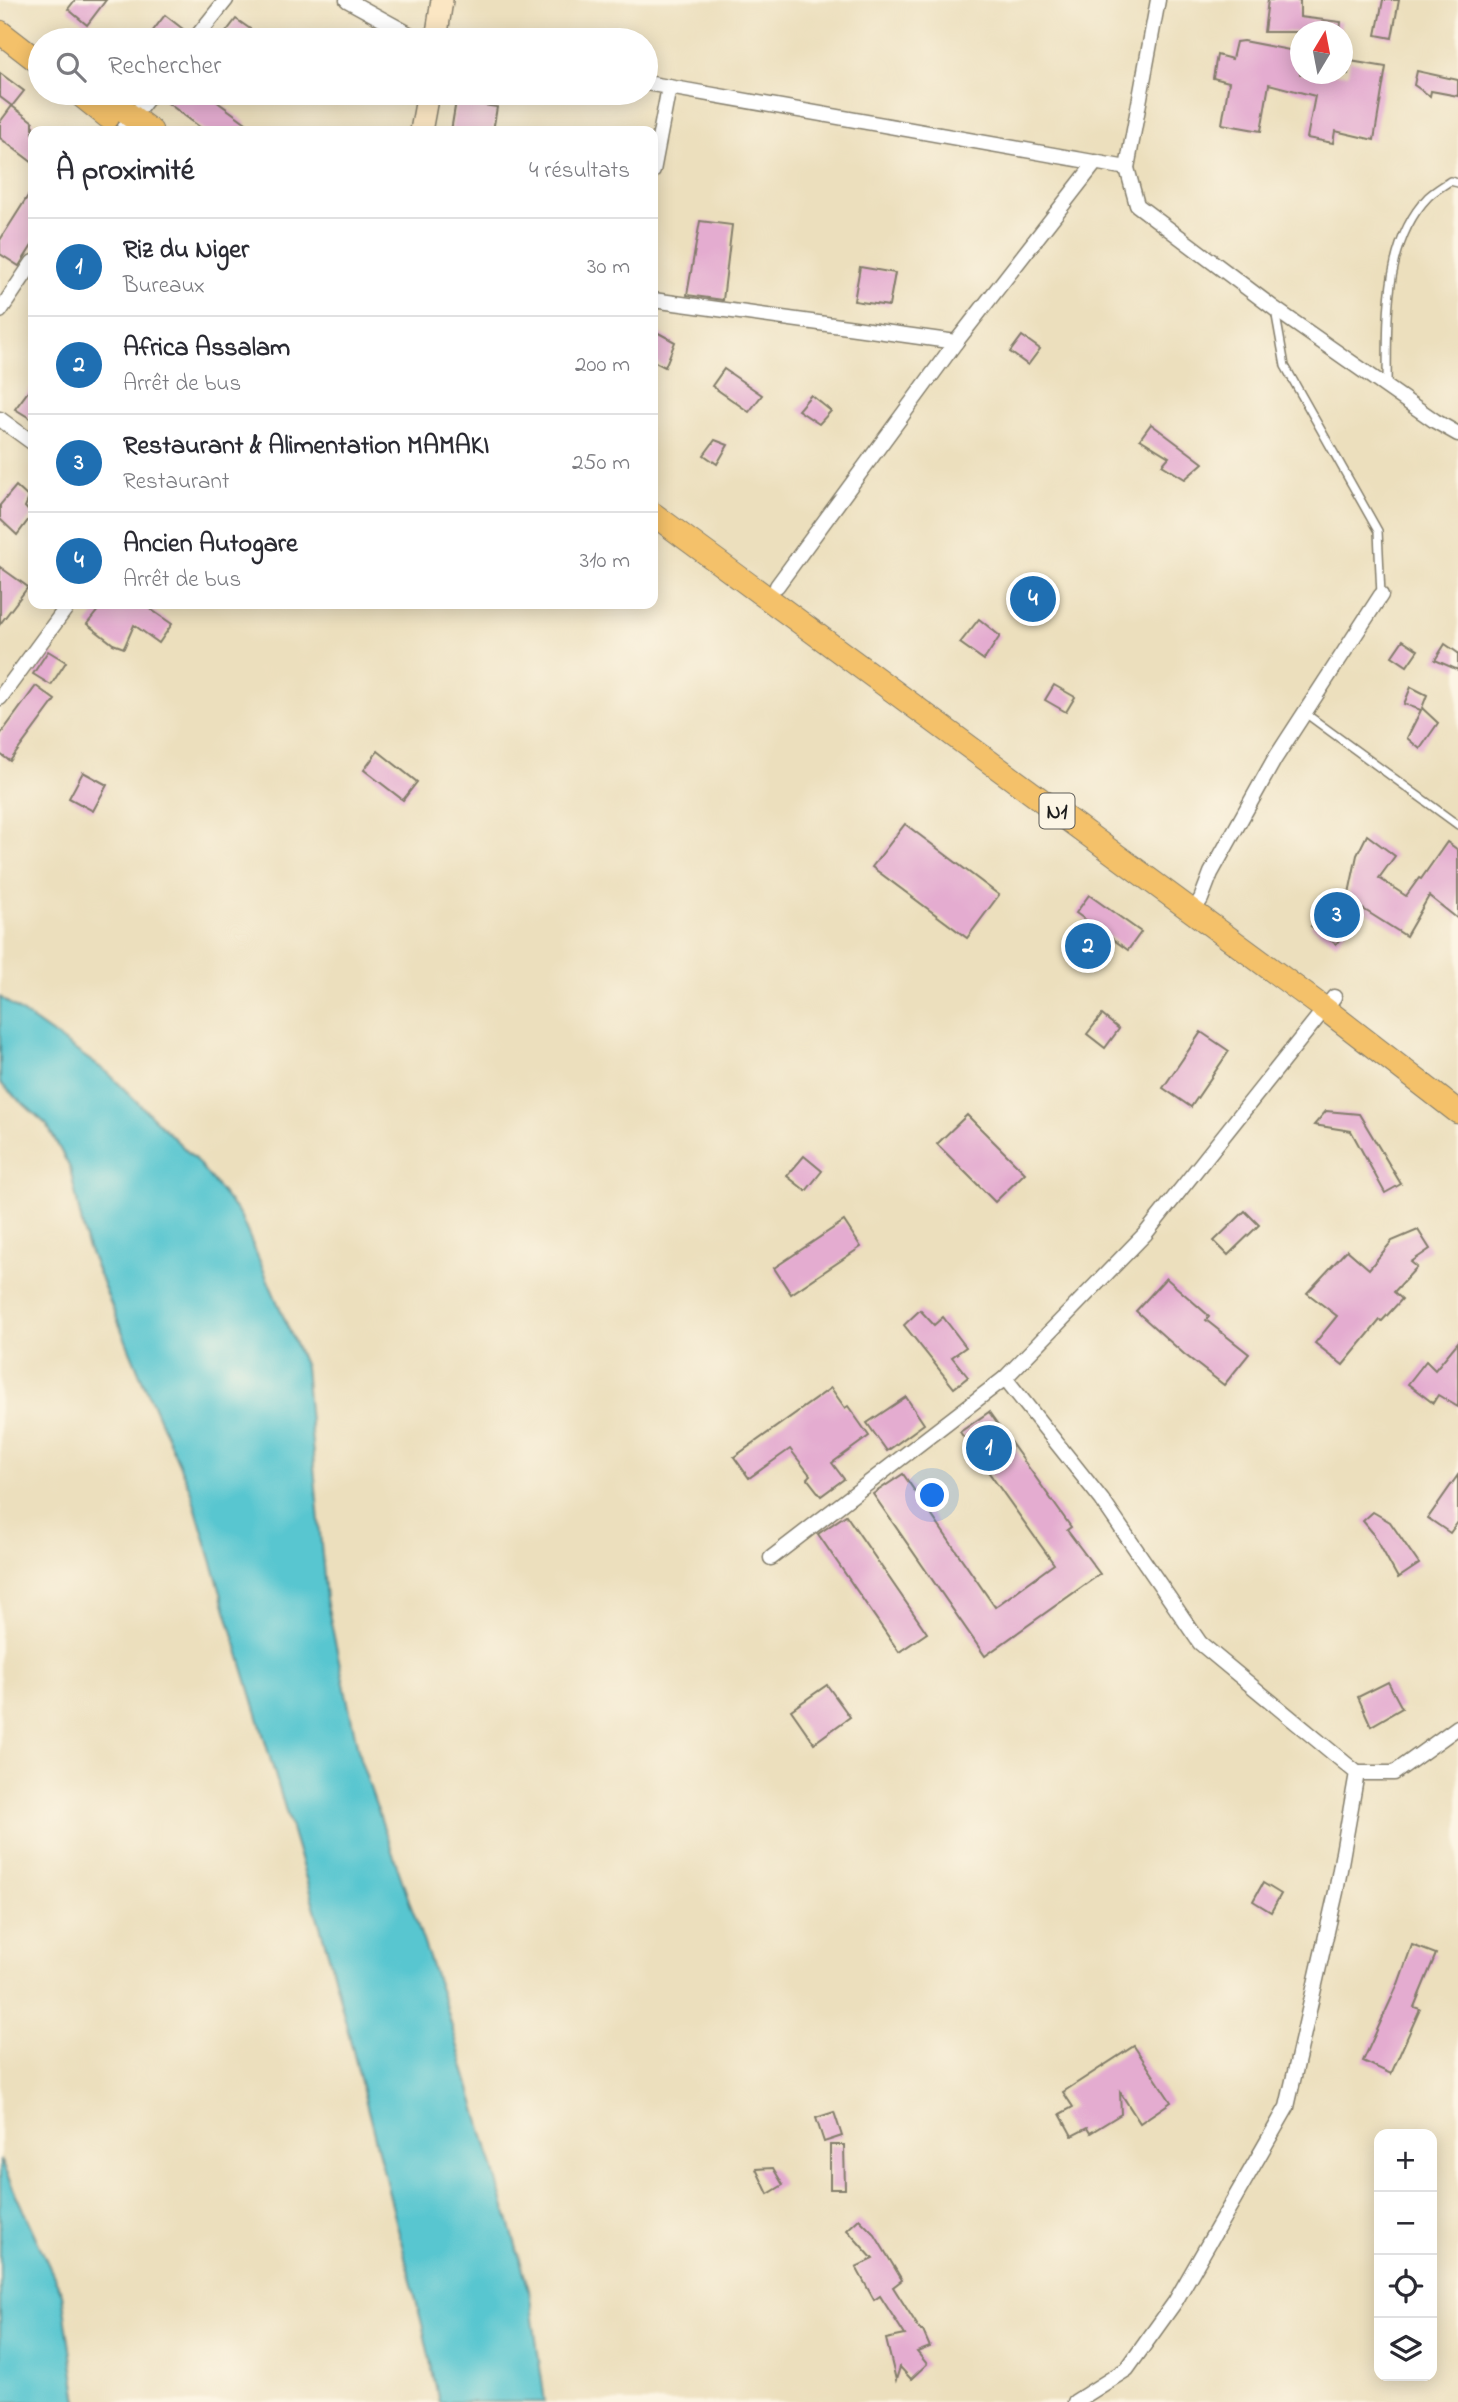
<!DOCTYPE html>
<html lang="fr">
<meta charset="utf-8">
<style>
:root{--surface:#fff;--page:#f7f7f7;--text:#2b2b33;--muted:#7c7c81;--line:#e1e1e2;--accent:#1f6fb2}
body{margin:0;font-family:"Indie Flower",sans-serif;background:var(--page);color:var(--text)}
.controls{position:absolute;right:21px;bottom:21px;display:grid;overflow:hidden;border-radius:14px;box-shadow:0 4px 18px #0003}
.controls button{width:63px;height:63px;display:grid;place-items:center;padding:0;border:0;border-bottom:2px solid var(--line);background:var(--surface);color:var(--text);font:35px sans-serif}
.compass{position:absolute;left:1290px;top:21px;width:63px;height:63px;border-radius:50%;background:var(--surface);box-shadow:0 4px 18px #0003;rotate:10deg}
.you{position:absolute;left:933px;top:1496px;width:24px;height:24px;margin:-18px;border:5px solid #fff;border-radius:50%;background:#1a73e8;box-shadow:0 0 0 10px #1a73e833}
.badge{display:grid;place-items:center;width:46px;height:46px;border-radius:50%;background:var(--accent);color:#fff;font-size:23px;font-weight:700}
.pin{position:absolute;translate:-50% -50%;border:4px solid #fff;box-shadow:0 2px 7px #0006}
.list{margin:0;padding:0;list-style:none}
h2{display:flex;justify-content:space-between;align-items:center;height:91px;margin:0;padding:0 28px;font-size:30px}
h2 small{font-size:23px;font-weight:400;color:var(--muted)}
.list li{display:grid;grid-template-columns:46px 1fr auto;gap:21px;align-items:center;box-sizing:border-box;height:98px;padding:0 28px;border-top:2px solid var(--line)}
.list b{display:block;font-size:26px;white-space:nowrap}
.list p{margin:0;font-size:23px;white-space:nowrap;color:var(--muted)}
.list em{font-size:23px;font-style:normal;color:var(--muted)}
.icon{flex:none;width:38px;height:38px;fill:none;stroke:currentColor;stroke-width:2;stroke-linecap:round;stroke-linejoin:round}
.map{position:relative;flex:none;width:1458px;height:2402px;overflow:hidden}
.search{position:absolute;background:var(--surface);box-shadow:0 4px 18px #0003;left:28px;top:28px;width:630px;height:77px;display:flex;align-items:center;gap:18px;box-sizing:border-box;padding:0 24px;border-radius:38px;color:var(--muted);font-size:26px}
.panel{position:absolute;background:var(--surface);box-shadow:0 4px 18px #0003;left:28px;top:126px;width:630px;height:483px;border-radius:14px}
.map>svg:first-child{display:block}
.water{fill:#59c6d0;stroke:#3a7176;stroke-width:2}
.building{fill:#e4acd0}
.lines{fill:none;stroke-linecap:round;stroke-linejoin:round}
.lane-casing{stroke:#847e6c;stroke-width:10}
.street-casing{stroke:#847e6c;stroke-width:17}
.secondary-casing{stroke:#847e6c;stroke-width:24}
.primary-casing{stroke:#847e6c;stroke-width:25}
.lane{stroke:#fff;stroke-width:7}
.street{stroke:#fff;stroke-width:14}
.secondary{stroke:#fbe6c3;stroke-width:21}
.primary{stroke:#f4c16a;stroke-width:23}
.labels{text-anchor:middle;stroke-width:5;stroke-linejoin:round;paint-order:stroke}
.shield{fill:#fcf5e5;stroke:#5f5d58;stroke-width:2}
.shield-label{font-size:21px;font-weight:bold;fill:#1c1c1c}
</style>
<div class="map">
<svg width="1458" height="2402" viewBox="0 0 1458 2402">
<rect width="100%" height="100%" fill="#fcf5e5"/>
<filter id="ink" filterUnits="userSpaceOnUse"><feTurbulence type="fractalNoise" baseFrequency=".0143" numOctaves="2"/><feDisplacementMap in="SourceGraphic" scale="14" xChannelSelector="R" yChannelSelector="G"/><feConvolveMatrix kernelMatrix="1 2 1 2 8 2 1 2 1" color-interpolation-filters="sRGB"/></filter>
<filter id="wash" filterUnits="userSpaceOnUse"><feTurbulence type="fractalNoise" baseFrequency=".00686" numOctaves="4" result="noise"/><feDisplacementMap in="SourceGraphic" scale="28" xChannelSelector="R" yChannelSelector="G"/><feGaussianBlur stdDeviation="1.57" result="paint"/><feColorMatrix in="noise" values="0 0 0 0 0 0 0 0 0 0 0 0 0 0 0 0 0 1.4 0 .05"/><feComposite in="paint" operator="in"/></filter>
<g filter="url(#wash)">
<rect width="100%" height="100%" fill="#ecdfbd"/>
<g class="water">
<polygon points="0,997 108,1073 194,1158 240,1215 305,1367 326,1599 360,1759 447,2010 529,2290 545,2402 439,2402 423,2328 329,1956 190,1489 140,1375 86,1243 70,1168 47,1125 0,1083"/>
<polygon points="0,2160 62,2294 78,2402 0,2402"/>
</g>
<g id="blocks">
<g class="building">
<polygon points="75,0 106,0 87,25 68,9"/>
<polygon points="1268,0 1300,0 1300,17 1341,22 1340,32 1264,32"/>
<polygon points="1383,0 1399,0 1392,38 1376,35"/>
<polygon points="165,15 183,29 172,40 146,40"/>
<polygon points="236,19 266,40 220,40"/>
<polygon points="1243,41 1300,52 1300,74 1348,74 1350,61 1386,67 1374,140 1335,131 1333,143 1307,138 1315,96 1269,84 1261,131 1222,124 1229,82 1213,78 1217,55 1232,59 1236,42"/>
<polygon points="1417,71 1458,80 1458,96 1431,91 1430,96 1414,85"/>
<polygon points="0,73 24,91 12,106 0,97"/>
<polygon points="161,93 205,93 246,123 240,131 205,131 160,97"/>
<polygon points="456,101 497,107 493,131 451,131"/>
<polygon points="12,106 33,122 33,163 0,138 0,122"/>
<polygon points="33,188 33,244 19,266 0,254 0,240"/>
<polygon points="700,221 732,225 723,300 687,295"/>
<polygon points="860,267 895,273 889,306 854,301"/>
<polygon points="653,330 675,342 665,367 653,361"/>
<polygon points="1022,336 1040,349 1028,365 1010,352"/>
<polygon points="724,369 762,395 749,412 712,386"/>
<polygon points="33,385 33,420 15,409"/>
<polygon points="811,395 831,411 819,424 798,410"/>
<polygon points="1151,424 1203,463 1185,479 1162,465 1169,457 1140,439"/>
<polygon points="715,440 728,445 717,464 704,455"/>
<polygon points="16,486 29,498 25,507 32,515 17,535 0,519 0,505"/>
<polygon points="0,567 28,587 0,624"/>
<polygon points="103,604 143,604 172,624 159,643 134,625 124,648 113,644 87,624"/>
<polygon points="979,619 1000,636 984,660 960,643"/>
<polygon points="1403,640 1418,650 1407,666 1392,656"/>
<polygon points="1445,644 1458,653 1458,670 1435,660"/>
<polygon points="48,651 66,662 51,685 33,674"/>
<polygon points="1054,685 1075,697 1066,712 1045,700"/>
<polygon points="36,686 55,700 10,761 0,754 0,735"/>
<polygon points="1411,687 1427,695 1422,708 1438,723 1420,749 1407,738 1421,710 1404,704"/>
<polygon points="378,751 417,782 403,800 364,770"/>
<polygon points="83,772 107,785 93,811 69,798"/>
<polygon points="905,824 999,895 967,938 872,867"/>
<polygon points="1367,835 1395,856 1379,878 1406,896 1419,878 1421,879 1447,842 1458,850 1458,919 1429,896 1406,936 1363,909 1336,944 1311,926 1335,894 1347,903 1357,855"/>
<polygon points="1089,895 1141,932 1128,950 1076,913"/>
<polygon points="1102,1015 1119,1029 1105,1048 1087,1034"/>
<polygon points="1201,1032 1229,1051 1191,1107 1163,1088"/>
<polygon points="1326,1111 1359,1114 1401,1184 1385,1193 1351,1131 1314,1125"/>
<polygon points="967,1115 1025,1173 995,1202 937,1144"/>
<polygon points="804,1156 822,1171 806,1191 787,1176"/>
<polygon points="1245,1211 1259,1225 1228,1255 1214,1241"/>
<polygon points="844,1221 861,1247 791,1294 774,1268"/>
<polygon points="1418,1230 1430,1249 1411,1262 1417,1267 1394,1292 1402,1299 1382,1321 1380,1320 1343,1365 1315,1343 1337,1316 1307,1293 1347,1250 1369,1269 1392,1241"/>
<polygon points="1166,1278 1209,1316 1206,1320 1249,1354 1224,1385 1184,1354 1136,1311"/>
<polygon points="920,1310 934,1325 943,1317 966,1347 952,1357 968,1377 954,1388 904,1325"/>
<polygon points="1458,1342 1458,1407 1438,1395 1433,1403 1408,1384 1426,1361 1435,1370"/>
<polygon points="831,1388 845,1408 848,1406 869,1436 832,1463 844,1479 821,1496 807,1478 810,1475 790,1449 749,1478 734,1457"/>
<polygon points="906,1397 924,1424 887,1451 867,1423"/>
<polygon points="989,1412 1071,1527 1067,1530 1100,1574 985,1656 873,1494 903,1474 995,1607 1054,1564 960,1432"/>
<polygon points="1458,1475 1458,1522 1450,1533 1428,1518"/>
<polygon points="1373,1512 1390,1522 1419,1564 1398,1578 1373,1533 1363,1521"/>
<polygon points="846,1515 927,1633 899,1652 818,1534"/>
<polygon points="1388,1682 1402,1708 1371,1726 1358,1697"/>
<polygon points="827,1685 850,1717 814,1743 791,1710"/>
<polygon points="1263,1883 1281,1894 1271,1912 1253,1901"/>
<polygon points="1412,1945 1436,1954 1414,2007 1420,2009 1391,2074 1363,2061 1398,1984"/>
<polygon points="1134,2046 1171,2102 1140,2123 1120,2092 1121,2114 1090,2133 1087,2128 1072,2136 1060,2114 1073,2107 1063,2092"/>
<polygon points="834,2112 842,2136 824,2142 816,2118"/>
<polygon points="830,2145 844,2145 845,2189 830,2189"/>
<polygon points="773,2168 783,2185 768,2194 756,2169"/>
<polygon points="859,2219 875,2235 902,2280 893,2287 921,2331 923,2331 930,2347 917,2352 927,2364 911,2379 900,2367 896,2380 886,2339 905,2335 880,2296 874,2300 856,2267 873,2259 847,2230"/>
</g>
</g>
</g>
<g filter="url(#ink)">
<use href="#blocks" fill-opacity="0" stroke="#847e6c" stroke-width="2"/>
<g class="lines">
<g class="lane-casing">
<g id="lane">
<polyline points="1275,310 1285,366 1378,531 1381,595"/>
<path d="M1387,386C1388,325 1382,245 1428,197C1434,191 1443,186 1450,181L1458,183"/>
<polyline points="1305,713 1458,825"/>
</g>
</g>
<g class="street-casing">
<g id="street">
<polyline points="347,0 420,40"/>
<polyline points="1158,0 1127,168 1137,205 1275,309 1435,421 1458,434"/>
<polyline points="194,40 226,0"/>
<polyline points="646,83 1127,168"/>
<polyline points="122,131 152,93"/>
<polyline points="653,171 669,87"/>
<polyline points="653,300 956,342"/>
<polyline points="0,311 33,262"/>
<polyline points="0,419 33,443"/>
<polyline points="777,586 956,342 1096,162"/>
<polyline points="0,698 69,604"/>
<polyline points="1193,911 1201,899 1211,873 1274,760 1381,595"/>
<polyline points="1005,1378 1102,1500 1200,1643 1357,1773 1336,1892 1287,2107 1175,2302 1127,2369 1075,2402"/>
<polyline points="771,1558 1005,1378 1146,1233 1334,997"/>
<polyline points="1357,1773 1394,1773 1458,1727"/>
</g>
</g>
<g class="secondary-casing">
<g id="secondary">
<polyline points="436,40 442,0"/>
<polyline points="421,131 428,93"/>
</g>
</g>
<g class="primary-casing">
<g id="primary">
<polyline points="0,32 40,63"/>
<polyline points="78,93 108,117"/>
<polyline points="100,93 151,131"/>
<polyline points="653,514 1325,1009 1458,1112"/>
</g>
</g>
<use href="#lane" class="lane"/>
<use href="#street" class="street"/>
<use href="#secondary" class="secondary"/>
<use href="#primary" class="primary"/>
</g>
</g>
<g class="labels">
<rect class="shield" x="1039.5" y="793.5" width="35" height="35" rx="5"/>
<g class="shield-label">
<text x="1057" y="818">N1</text>
</g>
</g>
</svg>
<div class="controls">
<button>+</button>
<button>−</button>
<button><svg class="icon" aria-label="locate" viewBox="0 0 24 24"><circle cx="12" cy="12" r="6"/><path d="M12 2v4M12 18v4M2 12h4M18 12h4"/></svg></button>
<button><svg class="icon" aria-label="layers" viewBox="0 0 24 24"><path d="M12 4l9 5-9 5-9-5zM3 14l9 5 9-5"/></svg></button>
</div>
<svg class="compass" viewBox="-18 -18 36 36"><path d="M0-13l5 13h-10z" fill="#e53935"/><path d="M0 13l5-13h-10z" fill="#7c7c81"/></svg>
<div class="you"></div>
<div class="pin badge" style="left:989px;top:1448px">1</div>
<div class="pin badge" style="left:1088px;top:946px">2</div>
<div class="pin badge" style="left:1337px;top:915px">3</div>
<div class="pin badge" style="left:1033px;top:599px">4</div>
<div class="search"><svg class="icon" aria-label="search" viewBox="0 0 24 24"><circle cx="10" cy="10" r="6"/><path d="M15 15l6 6"/></svg>Rechercher</div>
<section class="panel">
<h2>À proximité<small>4 résultats</small></h2>
<ul class="list">
<li><span class="badge">1</span><div><b>Riz du Niger</b><p>Bureaux</p></div><em>30 m</em></li>
<li><span class="badge">2</span><div><b>Africa Assalam</b><p>Arrêt de bus</p></div><em>200 m</em></li>
<li><span class="badge">3</span><div><b>Restaurant &amp; Alimentation MAMAKI</b><p>Restaurant</p></div><em>250 m</em></li>
<li><span class="badge">4</span><div><b>Ancien Autogare</b><p>Arrêt de bus</p></div><em>310 m</em></li>
</ul>
</section>
</div>
